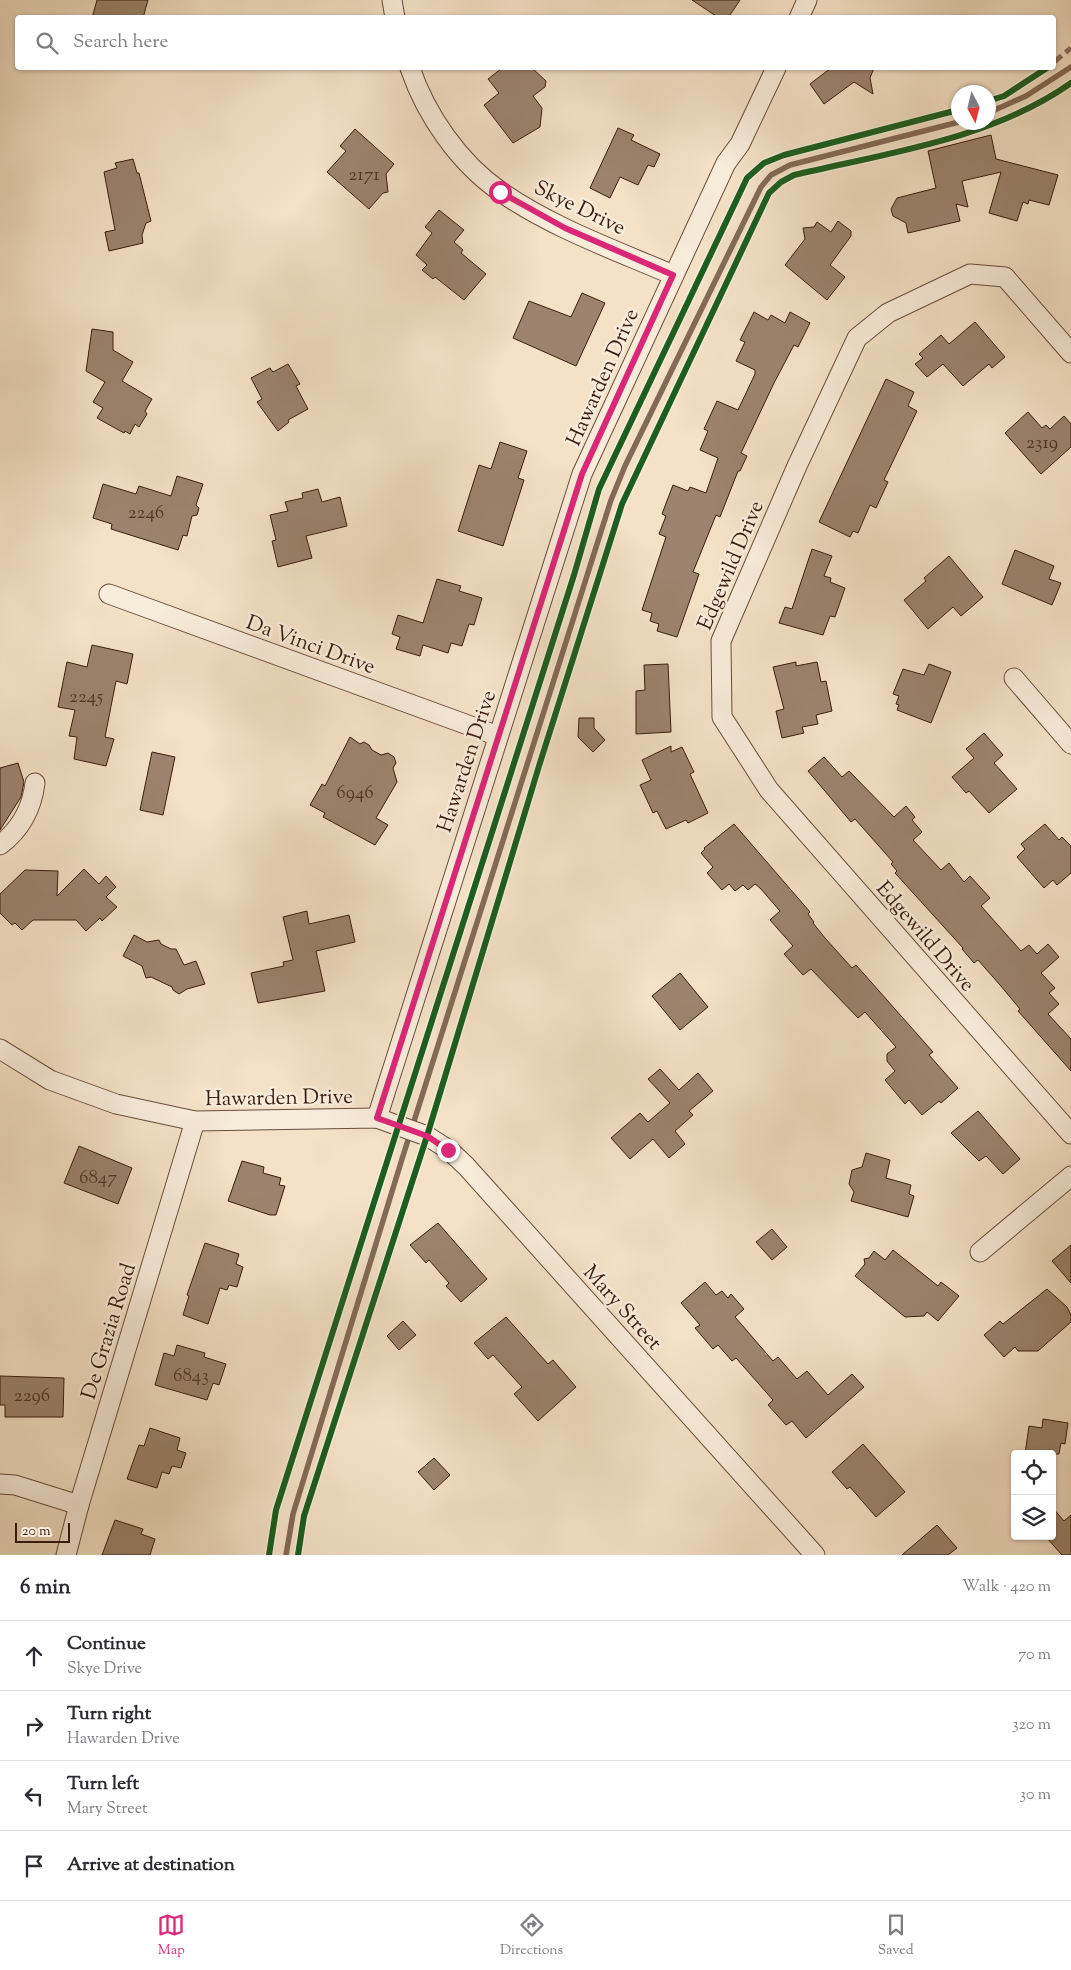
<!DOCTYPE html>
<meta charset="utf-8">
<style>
:root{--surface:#fff;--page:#f2f2f3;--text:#2b2b33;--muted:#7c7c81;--line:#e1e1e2;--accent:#db2777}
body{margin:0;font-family:"Sorts Mill Goudy",serif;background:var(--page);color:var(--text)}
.controls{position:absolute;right:15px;bottom:15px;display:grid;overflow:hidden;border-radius:5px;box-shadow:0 1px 4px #0004}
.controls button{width:45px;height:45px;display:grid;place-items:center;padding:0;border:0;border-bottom:1px solid var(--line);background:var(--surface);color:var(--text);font:25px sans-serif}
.compass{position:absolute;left:951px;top:85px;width:45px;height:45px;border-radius:50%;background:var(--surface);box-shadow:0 1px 4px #0004;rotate:173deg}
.scale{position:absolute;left:15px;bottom:12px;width:55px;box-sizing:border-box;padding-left:5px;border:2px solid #3b1d0d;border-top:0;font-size:14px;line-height:18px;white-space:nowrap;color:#3b1d0d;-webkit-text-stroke:4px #f8ecda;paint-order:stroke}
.stop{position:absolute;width:15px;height:15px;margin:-11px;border:4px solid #db2777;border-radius:50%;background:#fff}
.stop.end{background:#db2777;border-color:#fff;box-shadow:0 1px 5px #0008}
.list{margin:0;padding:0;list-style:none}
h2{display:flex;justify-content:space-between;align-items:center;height:65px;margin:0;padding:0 20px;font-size:21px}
h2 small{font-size:16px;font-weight:400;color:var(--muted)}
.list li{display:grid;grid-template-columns:32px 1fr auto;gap:15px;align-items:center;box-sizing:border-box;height:70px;padding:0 20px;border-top:1px solid var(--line)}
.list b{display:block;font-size:19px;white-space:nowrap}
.list p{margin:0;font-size:16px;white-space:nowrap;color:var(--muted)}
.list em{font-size:16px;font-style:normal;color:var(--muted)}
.icon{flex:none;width:28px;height:28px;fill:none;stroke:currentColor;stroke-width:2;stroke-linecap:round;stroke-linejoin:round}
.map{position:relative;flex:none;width:1071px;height:1555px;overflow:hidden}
.search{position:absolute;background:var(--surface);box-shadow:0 1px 4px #0004;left:15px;right:15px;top:15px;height:55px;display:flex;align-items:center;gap:12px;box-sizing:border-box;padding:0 18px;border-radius:5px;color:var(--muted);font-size:19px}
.sheet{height:345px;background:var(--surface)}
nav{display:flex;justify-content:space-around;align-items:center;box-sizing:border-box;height:70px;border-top:1px solid var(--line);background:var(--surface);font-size:14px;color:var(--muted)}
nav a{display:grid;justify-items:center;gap:2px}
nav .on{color:var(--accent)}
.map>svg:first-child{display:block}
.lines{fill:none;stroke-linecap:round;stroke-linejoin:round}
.stream{stroke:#846a56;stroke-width:5.5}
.building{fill:#9b836d;stroke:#3b1d0d}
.minor-casing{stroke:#694e3b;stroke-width:21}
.minor{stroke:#f8ecda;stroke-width:19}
.quiet{stroke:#8d6e63;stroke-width:5;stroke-dasharray:10 5;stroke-linecap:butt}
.cycleway-casing{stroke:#f8ecda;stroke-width:9}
.cycleway{stroke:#1b5e20;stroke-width:6}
.route{stroke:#db2777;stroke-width:6}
.labels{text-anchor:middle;stroke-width:5;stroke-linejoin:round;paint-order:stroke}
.number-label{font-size:19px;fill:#533625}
.street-label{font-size:21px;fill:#3b1d0d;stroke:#f8ecda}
</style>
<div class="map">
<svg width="1071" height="1555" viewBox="0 0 1071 1555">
<rect width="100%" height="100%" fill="#f4e1c6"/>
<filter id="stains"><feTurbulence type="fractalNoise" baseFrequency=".004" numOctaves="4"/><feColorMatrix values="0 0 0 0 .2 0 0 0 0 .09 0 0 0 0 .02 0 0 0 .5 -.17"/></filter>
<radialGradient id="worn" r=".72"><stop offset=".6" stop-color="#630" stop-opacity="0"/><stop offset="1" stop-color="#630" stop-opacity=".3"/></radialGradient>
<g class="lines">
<g class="stream">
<polyline points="988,113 1026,96 1071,67"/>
<polyline points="286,1555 293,1514 402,1159 611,500 625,466 761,187 771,175 790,165 959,122"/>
</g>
</g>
<g class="building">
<polygon points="97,0 148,0 143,18 92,18"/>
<polygon points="692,0 740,0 728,18 719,18"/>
<polygon points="502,68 532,68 546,81 545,87 533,96 542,108 540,127 513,143 484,105 499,93 488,79"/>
<polygon points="831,68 874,68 870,78 873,94 854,82 824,104 810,84"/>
<polygon points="618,128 634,135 631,140 660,154 654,167 648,165 638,185 620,177 610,198 590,188"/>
<polygon points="355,129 394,164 386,174 388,192 383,193 369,209 327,172 346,151 340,146"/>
<polygon points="991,135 996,159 1058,175 1049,205 1029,200 1028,204 1023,202 1017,221 989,213 1001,172 962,181 968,207 956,204 960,221 908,233 906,223 893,216 891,209 897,198 936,188 928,151"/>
<polygon points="133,159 137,173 139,173 151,221 146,223 142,235 143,243 109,251 105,232 115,230 104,172 117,168 115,163"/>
<polygon points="439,210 464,230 454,242 463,250 461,253 486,274 464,300 435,277 433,279 422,270 427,265 416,255 432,233 425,227"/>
<polygon points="838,221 851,231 851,236 830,265 845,277 827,300 785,265 805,239 803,228 814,227 817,222 831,232"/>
<polygon points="582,293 605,303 576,366 513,338 529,301 571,317"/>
<polygon points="754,312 768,320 771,315 785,323 790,312 810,323 798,347 794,345 774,383 741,453 747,456 740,471 738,471 720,517 716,515 693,572 699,574 698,577 677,637 657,631 659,624 650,621 652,613 642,610 666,537 659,534 666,516 662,514 673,485 688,491 690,487 706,493 718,458 700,450 708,431 704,429 717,401 738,410 755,374 755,370 736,361 745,342 740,340"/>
<polygon points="975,322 1005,357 992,368 989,364 963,386 943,364 927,377 915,364 923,358 919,354 941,335 949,344"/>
<polygon points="92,329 113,332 113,350 133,362 122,381 152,399 145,411 147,414 139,427 135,424 130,434 125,431 124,433 97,418 103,408 93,402 105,382 86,371"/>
<polygon points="288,364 300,384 296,386 308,409 288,420 289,422 278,431 257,402 262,399 251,378 270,368 273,372"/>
<polygon points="886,379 914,392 908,406 917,411 884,480 888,482 876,508 870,505 858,533 853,531 850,537 819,522"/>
<polygon points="1028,412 1042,428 1046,425 1050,429 1064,416 1071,424 1071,447 1041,474 1005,433"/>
<polygon points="500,442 527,451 518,478 524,480 503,546 458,531 479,465 491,469"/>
<polygon points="177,476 203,484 196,505 199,508 197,515 192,516 187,536 183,535 178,550 111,529 112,524 93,518 103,484 136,494 139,486 171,496"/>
<polygon points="318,489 322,502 340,497 347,526 306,536 312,558 278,567 272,541 276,540 270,515 288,511 285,502 303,498 302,493"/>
<polygon points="812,549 832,556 824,576 831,578 830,582 845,588 835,617 830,616 823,635 779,623 785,607 792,609"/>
<polygon points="1015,550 1054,566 1049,579 1061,583 1052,605 1002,584"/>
<polygon points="949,556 983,597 961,616 953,607 928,629 904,600 926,581 924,578"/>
<polygon points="437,579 461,586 459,591 482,598 474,625 469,624 462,646 451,643 448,653 423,645 420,656 396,649 400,637 392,634 398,615 423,623"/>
<polygon points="92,645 133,654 127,684 116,681 105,737 114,739 106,766 74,759 77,737 69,736 75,710 58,707 67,662 87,667"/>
<polygon points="796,662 796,666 817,662 821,682 826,681 832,711 816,715 818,724 802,727 804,733 782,738 776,711 784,709 773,667"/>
<polygon points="668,664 671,732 636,734 636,691 645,690 644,665"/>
<polygon points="929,664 951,672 931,723 897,710 899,705 896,704 899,696 893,694 903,669 924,675"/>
<polygon points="579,718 594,718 594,728 605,740 593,752 578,737"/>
<polygon points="984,733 1003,755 994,763 1017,789 989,813 969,791 966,793 952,777 974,758 966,749"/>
<polygon points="350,737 360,744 364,742 369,745 372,750 381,755 388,753 394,757 396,763 393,768 397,782 376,818 388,825 375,845 323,817 325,813 310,805 322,784 325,786"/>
<polygon points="671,746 671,752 682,747 694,772 690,774 708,813 688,823 686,820 666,829 657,811 653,813 640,785 651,780 642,760"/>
<polygon points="152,752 175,757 163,815 140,810"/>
<polygon points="824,757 842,777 849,771 894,817 906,806 915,817 912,820 922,832 913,840 941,870 949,863 964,882 970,876 990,898 981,906 1021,951 1029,945 1037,954 1048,944 1059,957 1041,973 1055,988 1049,993 1059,1004 1048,1014 1071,1039 1071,1071 1018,1011 1020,1009 1000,985 978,960 974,963 962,949 963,948 895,873 897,871 891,864 893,862 855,819 851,822 808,771"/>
<polygon points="18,763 24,782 21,797 0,830 0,768"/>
<polygon points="734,824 810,912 808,914 814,922 813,923 825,938 852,968 856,965 933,1052 929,1055 958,1088 941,1103 939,1101 922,1115 909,1100 905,1104 885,1080 895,1071 887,1061 887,1054 896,1047 865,1012 858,1018 811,969 803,975 784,954 793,946 770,920 780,911 760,888 755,884 748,890 743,885 735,891 729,884 722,890 707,873 713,867 701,853 705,849 704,848"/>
<polygon points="1045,824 1059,840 1062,837 1071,846 1071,873 1057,885 1053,880 1044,888 1017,857 1025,849 1021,844"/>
<polygon points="84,869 99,884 106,876 116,887 106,897 117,907 102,921 100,918 86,931 76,920 33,920 22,930 15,923 12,925 0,913 0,894 25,870 58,871 57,896"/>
<polygon points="307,911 309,924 349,915 355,942 316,951 325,991 258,1003 251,973 284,966 283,962 293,960 283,917"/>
<polygon points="134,935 147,942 159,940 161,944 171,949 176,949 184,965 196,961 205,984 187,989 179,994 173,990 172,987 151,977 146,978 142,966 123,956"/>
<polygon points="680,973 708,1007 680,1030 652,996"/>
<polygon points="660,1069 679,1090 698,1073 713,1091 689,1111 693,1115 675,1131 685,1144 669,1158 653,1139 630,1159 611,1138 640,1113 648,1122 670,1103 648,1079"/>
<polygon points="978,1111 1020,1159 1003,1174 986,1156 979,1161 951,1133"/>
<polygon points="79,1146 132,1168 118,1204 64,1183"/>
<polygon points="866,1153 890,1160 886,1178 911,1185 909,1194 914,1196 908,1217 851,1201 854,1192 849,1184 852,1170 862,1167"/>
<polygon points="242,1161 264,1167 263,1173 281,1178 279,1185 285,1186 276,1215 270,1215 228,1201"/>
<polygon points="438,1223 487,1279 461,1302 446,1286 449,1283 429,1260 426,1263 410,1245"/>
<polygon points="772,1229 787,1247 772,1260 756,1242"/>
<polygon points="205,1243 239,1254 236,1264 243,1267 237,1287 229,1285 227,1290 220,1288 208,1324 183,1315 189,1296 187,1295"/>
<polygon points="1071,1245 1071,1283 1052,1261"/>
<polygon points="893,1250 938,1286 941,1282 959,1296 938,1321 927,1312 924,1316 905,1317 855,1276 865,1264 864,1259 869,1258 874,1251 885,1260"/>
<polygon points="705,1282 716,1295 722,1291 728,1298 731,1294 744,1309 735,1317 773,1361 778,1357 797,1379 807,1371 828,1395 852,1374 864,1387 806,1438 792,1421 786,1425 768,1405 773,1400 736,1358 732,1361 718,1345 713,1349 695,1328 700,1325 681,1303"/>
<polygon points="1047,1289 1067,1307 1071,1315 1071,1322 1038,1351 1018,1351 1015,1347 1004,1357 984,1335 1000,1321 1003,1324"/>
<polygon points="506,1317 548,1364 553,1360 576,1387 538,1421 514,1394 522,1387 493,1355 488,1359 474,1343"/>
<polygon points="403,1321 416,1335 399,1350 387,1336"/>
<polygon points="177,1345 205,1353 204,1357 226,1364 219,1385 213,1383 207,1400 155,1385 164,1353 174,1356"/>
<polygon points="0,1376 64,1378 63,1417 5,1417 5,1405 0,1405"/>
<polygon points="1043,1419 1068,1423 1065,1444 1061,1443 1059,1454 1025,1454 1029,1426 1042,1428"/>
<polygon points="150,1428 180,1438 177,1450 186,1453 181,1468 172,1466 169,1474 162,1472 157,1488 127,1479 139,1445 144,1446"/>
<polygon points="863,1444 905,1492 876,1517 850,1487 847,1489 832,1472"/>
<polygon points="434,1458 450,1475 434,1490 418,1472"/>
<polygon points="1052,1507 1064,1521 1071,1515 1071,1555 1062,1555 1046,1537 1052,1536"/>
<polygon points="115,1520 143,1529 141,1534 155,1539 150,1555 102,1555"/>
<polygon points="937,1525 957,1548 948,1555 902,1555"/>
</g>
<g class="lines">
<g class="minor-casing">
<g id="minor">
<polyline points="392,0 395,18"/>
<polyline points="799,18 807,0"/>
<path d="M410,68C426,115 459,163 501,192C553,228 615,250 673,275"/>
<polyline points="1071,353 1005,277 970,274 888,313 857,338 797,466 721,641 722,717 769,790 1071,1134"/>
<polyline points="109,594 498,736"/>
<polyline points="1014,678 1071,744"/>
<path d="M0,845C21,829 32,808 35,783"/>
<polyline points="0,1049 50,1080 116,1104 195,1121 377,1118 427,1136 449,1150 466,1166 815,1555"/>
<polyline points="377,1118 582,474 726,163 740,144 776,68"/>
<polyline points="980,1252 1071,1176"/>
<polyline points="0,1484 15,1485 79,1505"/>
<polyline points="66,1555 79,1505 195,1121"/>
</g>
</g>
<use href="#minor" class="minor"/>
<polyline class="quiet" points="1054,62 1071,48"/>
<g class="cycleway-casing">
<g id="cycleway">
<polyline points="988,101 1004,96 1047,68"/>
<polyline points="269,1555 276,1510 574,575 599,489 747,178 764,163 784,155 958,110"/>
<path d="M298,1555L304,1516L427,1136L539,766L622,504L769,193L781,182L794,175C887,153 992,139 1071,83"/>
</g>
</g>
<use href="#cycleway" class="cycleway"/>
</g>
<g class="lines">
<polyline class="route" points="448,1150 427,1136 377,1118 582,474 673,275 565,228 500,192"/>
</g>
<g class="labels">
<g class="number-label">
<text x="364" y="180">2171</text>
<text x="1042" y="448">2319</text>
<text x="146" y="518">2246</text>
<text x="86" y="702">2245</text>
<text x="355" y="798">6946</text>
<text x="98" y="1183">6847</text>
<text x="191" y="1381">6843</text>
<text x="32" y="1401">2296</text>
</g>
<g class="street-label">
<text transform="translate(580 207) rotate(26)" y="7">Skye Drive</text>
<text transform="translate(602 377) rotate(-66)" y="7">Hawarden Drive</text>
<text transform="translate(730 565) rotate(-67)" y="7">Edgewild Drive</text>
<text transform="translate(311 644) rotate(20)" y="7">Da Vinci Drive</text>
<text transform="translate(466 761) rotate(-72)" y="7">Hawarden Drive</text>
<text transform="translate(926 936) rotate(49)" y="7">Edgewild Drive</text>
<text transform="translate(279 1097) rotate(-1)" y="7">Hawarden Drive</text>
<text transform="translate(623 1307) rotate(48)" y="7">Mary Street</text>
<text transform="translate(108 1331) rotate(-73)" y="7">De Grazia Road</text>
</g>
</g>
<rect width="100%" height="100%" filter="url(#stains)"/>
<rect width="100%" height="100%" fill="url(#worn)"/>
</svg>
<div class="controls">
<button><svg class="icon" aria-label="locate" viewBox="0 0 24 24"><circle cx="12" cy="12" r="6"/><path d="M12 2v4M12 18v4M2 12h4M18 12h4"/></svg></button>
<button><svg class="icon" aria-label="layers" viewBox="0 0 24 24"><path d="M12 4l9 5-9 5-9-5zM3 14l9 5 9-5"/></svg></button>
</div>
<svg class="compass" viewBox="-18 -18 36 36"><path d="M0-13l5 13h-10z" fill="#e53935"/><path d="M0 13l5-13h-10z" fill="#7c7c81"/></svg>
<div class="scale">20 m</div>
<div class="stop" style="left:500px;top:192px"></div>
<div class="stop end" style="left:448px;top:1150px"></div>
<div class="search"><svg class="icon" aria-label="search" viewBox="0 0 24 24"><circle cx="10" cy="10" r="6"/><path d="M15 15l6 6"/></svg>Search here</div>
</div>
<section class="sheet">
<h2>6 min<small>Walk · 420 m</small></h2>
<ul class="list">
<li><svg class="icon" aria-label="ahead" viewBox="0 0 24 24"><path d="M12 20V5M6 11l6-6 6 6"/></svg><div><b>Continue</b><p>Skye Drive</p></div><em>70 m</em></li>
<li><svg class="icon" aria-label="right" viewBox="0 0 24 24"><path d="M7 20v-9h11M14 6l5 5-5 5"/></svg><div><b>Turn right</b><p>Hawarden Drive</p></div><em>320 m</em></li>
<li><svg class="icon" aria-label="left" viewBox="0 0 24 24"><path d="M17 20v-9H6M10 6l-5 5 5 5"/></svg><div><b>Turn left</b><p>Mary Street</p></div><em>30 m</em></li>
<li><svg class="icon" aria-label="arrive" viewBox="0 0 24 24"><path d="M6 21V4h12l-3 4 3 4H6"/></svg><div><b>Arrive at destination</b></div></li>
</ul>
</section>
<nav>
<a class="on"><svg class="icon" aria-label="map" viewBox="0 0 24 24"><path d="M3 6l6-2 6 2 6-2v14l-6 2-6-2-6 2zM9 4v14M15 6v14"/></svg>Map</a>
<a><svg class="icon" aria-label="directions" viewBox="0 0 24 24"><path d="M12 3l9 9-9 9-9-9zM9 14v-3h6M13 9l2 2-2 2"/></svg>Directions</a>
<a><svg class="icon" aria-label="saved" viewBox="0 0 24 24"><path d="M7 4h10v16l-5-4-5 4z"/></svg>Saved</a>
</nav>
